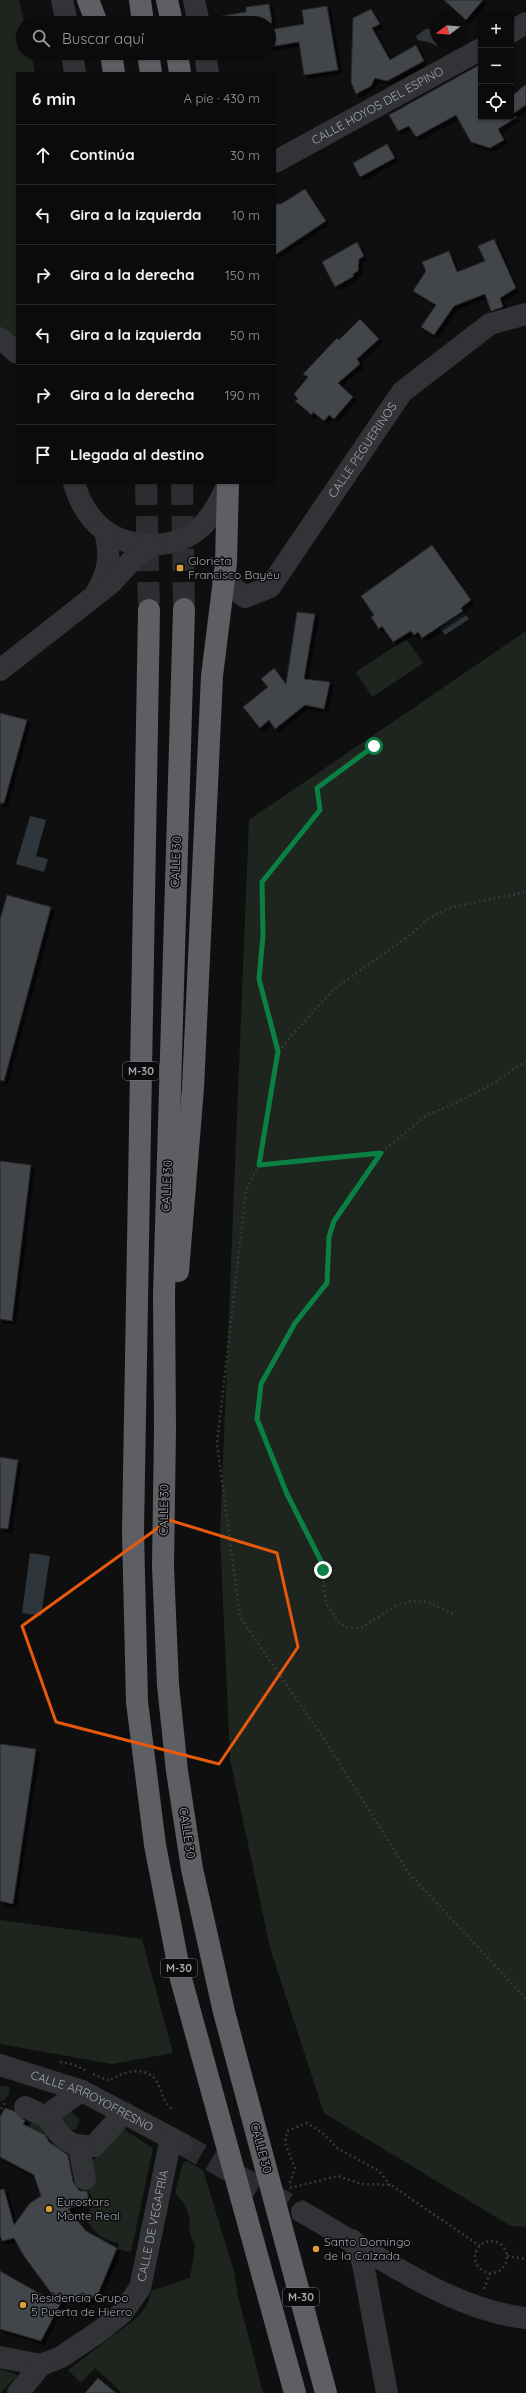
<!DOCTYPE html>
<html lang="es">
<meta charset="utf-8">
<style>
:root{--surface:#0b0b0c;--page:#141415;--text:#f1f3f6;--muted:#9a9b9d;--line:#2b2b2d}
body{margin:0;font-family:Quicksand,sans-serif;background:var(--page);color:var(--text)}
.controls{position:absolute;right:12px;top:12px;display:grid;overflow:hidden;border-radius:0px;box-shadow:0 1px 3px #0004}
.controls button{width:36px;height:36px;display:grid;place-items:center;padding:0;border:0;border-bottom:1px solid var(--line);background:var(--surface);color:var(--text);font:20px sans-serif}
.compass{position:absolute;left:430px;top:12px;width:36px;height:36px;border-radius:50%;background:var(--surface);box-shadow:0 1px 3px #0004;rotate:254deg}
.stop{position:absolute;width:12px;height:12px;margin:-9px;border:3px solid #0b8043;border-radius:50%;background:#fff}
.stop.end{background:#0b8043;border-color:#fff;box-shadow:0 1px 4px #0008}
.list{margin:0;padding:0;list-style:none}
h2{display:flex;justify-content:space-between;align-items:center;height:52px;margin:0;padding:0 16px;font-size:17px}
h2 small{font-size:13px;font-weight:400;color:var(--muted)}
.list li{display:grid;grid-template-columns:26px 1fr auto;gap:12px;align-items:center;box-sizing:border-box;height:60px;padding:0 16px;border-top:1px solid var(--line)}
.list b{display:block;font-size:15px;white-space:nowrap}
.list em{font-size:13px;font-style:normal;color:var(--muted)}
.icon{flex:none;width:22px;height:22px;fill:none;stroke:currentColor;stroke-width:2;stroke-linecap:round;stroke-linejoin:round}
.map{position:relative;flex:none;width:526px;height:2393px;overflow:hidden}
.search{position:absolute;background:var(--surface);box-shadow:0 1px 3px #0004;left:16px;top:16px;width:260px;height:44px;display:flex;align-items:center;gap:10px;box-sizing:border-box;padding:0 14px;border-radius:22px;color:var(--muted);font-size:15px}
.panel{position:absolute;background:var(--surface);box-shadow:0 1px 3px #0004;left:16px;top:72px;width:260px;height:412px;border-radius:0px}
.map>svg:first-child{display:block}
.green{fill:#1e241e}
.water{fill:#2e363b}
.building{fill:#434448;stroke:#29292c;filter:url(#shadow)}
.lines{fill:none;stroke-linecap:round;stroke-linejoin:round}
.minor-tunnel{stroke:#2c2d30;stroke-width:22;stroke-dasharray:22 11;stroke-linecap:butt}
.highway-tunnel{stroke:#2c2d30;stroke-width:22;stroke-dasharray:22 11;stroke-linecap:butt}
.path{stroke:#36383b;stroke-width:2.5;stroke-dasharray:2 3;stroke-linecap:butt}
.minor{stroke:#323336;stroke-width:22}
.highway{stroke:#5d5f65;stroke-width:22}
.route{stroke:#0b8043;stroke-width:5}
.marked{fill:none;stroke:#e8590c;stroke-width:3;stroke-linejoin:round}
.poi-dot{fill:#dd9e3a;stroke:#0a0a0b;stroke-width:1.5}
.labels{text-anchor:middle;stroke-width:3;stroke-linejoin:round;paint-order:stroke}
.shield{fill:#0a0a0b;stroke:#74777e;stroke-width:1}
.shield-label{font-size:11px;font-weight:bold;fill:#a1a6af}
.street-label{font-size:12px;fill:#a1a6af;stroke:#0a0a0b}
.poi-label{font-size:12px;fill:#a1a6af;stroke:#0a0a0b;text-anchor:start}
</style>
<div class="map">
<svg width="526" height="2393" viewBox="0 0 526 2393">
<defs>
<filter id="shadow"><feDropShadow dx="3.5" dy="3.5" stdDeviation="0" flood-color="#0009"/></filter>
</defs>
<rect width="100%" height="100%" fill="#0f0f10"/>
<g class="green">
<polygon points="0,0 19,0 24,23 23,53 31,53 35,73 17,73 17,353 0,338"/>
<polygon points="526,631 526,2227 511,2226 324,2113 270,1948 230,1759 220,1535 249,820"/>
<polygon points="406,639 423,663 372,697 356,672"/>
<polygon points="0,1920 142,1939 173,2053 112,2064 0,2044"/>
<path d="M0,2086L9,2087C10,2095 7,2099 0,2102Z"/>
<polygon points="71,2111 80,2120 76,2129 71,2130 57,2116"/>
<polygon points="42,2116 46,2131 52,2137 51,2141 28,2127 33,2121"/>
<path d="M120,2127L153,2148L131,2252L118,2249L119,2243C102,2240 94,2232 85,2218L90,2216L88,2211L90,2210L88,2203H90L86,2169Z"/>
<polygon points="187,2161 203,2170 234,2271 238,2296 263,2393 122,2393 95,2368 81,2383 68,2370 139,2316 148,2303 151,2291 190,2278 195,2246 189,2231 190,2220 185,2205 175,2193 183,2162"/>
<polygon points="0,2369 18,2375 0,2393"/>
</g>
<g class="water">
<path d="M426,29H436V42H444C437,48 436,45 428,42C425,41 422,42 418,40L416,36Z"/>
<polygon points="464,612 469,619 445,635 440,628"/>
<polygon points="30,816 46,820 36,856 48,859 44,872 16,864"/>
<polygon points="30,1553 50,1556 41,1616 22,1613"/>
</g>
<g class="building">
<polygon points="444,0 483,0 466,20"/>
<polygon points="269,4 272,23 223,23 222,16 246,12 246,7"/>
<polygon points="327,6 338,70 304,75 299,42 269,47 269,30 304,24 302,10"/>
<polygon points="371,9 380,24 372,28 390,60 416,45 424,61 387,81 375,78 371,86 356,94 351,82 353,18"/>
<polygon points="481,64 481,117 517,117 498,129 504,140 490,148 471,142 456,115 416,137 409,126 398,131 389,115"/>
<polygon points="526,84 526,105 511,115 511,97"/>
<polygon points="387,144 395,158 360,177 353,163"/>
<polygon points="305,189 326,221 275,255 275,204 281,204"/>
<polygon points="494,239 516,288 500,298 503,307 491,311 485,294 454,306 434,335 421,327 436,305 413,291 426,271 422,262 449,251 457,272 485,261 478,246"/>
<polygon points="357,242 364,256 359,259 358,271 353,274 354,276 335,287 322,262"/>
<polygon points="360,319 379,339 357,359 360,364 338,383 353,397 334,419 329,415 324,421 313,412 312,415 295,401 298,399 294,394 308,377 303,374 337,338 339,340"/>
<polygon points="432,545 471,600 461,608 463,611 422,638 418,632 414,635 411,631 393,642 382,626 379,629 371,617 374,615 361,596"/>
<polygon points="297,612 315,614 304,679 330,682 324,709 305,705 275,729 269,720 260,728 243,707 268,687 261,679 274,668 286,684"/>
<polygon points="0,713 27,720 4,803 0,803"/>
<polygon points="7,895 51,907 4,1081 0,1080 0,920"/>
<polygon points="0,1161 31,1165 12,1321 0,1319"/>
<polygon points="0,1457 18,1460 8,1529 0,1528"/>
<polygon points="0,1744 36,1749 13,1904 0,1901"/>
<polygon points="5,2108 14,2111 25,2121 23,2124 45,2135 49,2142 68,2155 73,2182 80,2191 87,2191 89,2201 68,2209 86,2231 117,2248 98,2294 83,2303 65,2295 41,2341 0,2329 0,2271 60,2305 24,2256 14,2238 2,2241 0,2234 0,2190 4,2189 14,2225 30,2203 41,2196 34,2175 0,2157 0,2117"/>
<polygon points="98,2378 116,2393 85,2393"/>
</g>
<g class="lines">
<polyline class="minor-tunnel" points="182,2144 302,2212"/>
<g class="highway-tunnel">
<polyline points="146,483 149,610"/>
<polyline points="182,483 184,609"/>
</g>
<g class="path">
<polyline points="374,745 317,788 320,810 262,882 263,936 259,979 278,1051 259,1165 381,1153"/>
<polyline points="278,1051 334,989 410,935 429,918 449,908 526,892"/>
<polyline points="259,1165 246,1190 217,1443 240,1617 324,1739 408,1872 526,1999"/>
<polyline points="453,1614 428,1602 412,1601 397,1605 361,1628 349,1628 339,1623 326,1603 321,1561 287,1494 257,1419 261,1384 295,1323 327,1283 329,1237 334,1221 381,1153 427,1115 460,1101 492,1084 526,1061"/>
<polyline points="60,2062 72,2064 87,2071"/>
<path d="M93,2074L110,2081C122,2071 144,2066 155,2079C164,2091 160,2101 174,2110"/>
<polyline points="1,2109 6,2101"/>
<polyline points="290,2183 295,2168 285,2143 287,2131 307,2123 325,2135 337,2148 379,2171 390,2185"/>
<polyline points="290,2188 338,2176 361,2184 391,2185 480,2246"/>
<circle cx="491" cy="2257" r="16"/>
<polyline points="507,2256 526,2259"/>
<polyline points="484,2289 490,2273"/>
</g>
<g class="minor">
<polyline points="62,0 67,23"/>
<polyline points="194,0 199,23"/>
<polyline points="511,32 526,23"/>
<polyline points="72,53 75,73"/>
<polyline points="205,53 208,73"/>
<path id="s1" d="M275,162L481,49"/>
<polyline points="0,338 17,353"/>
<path d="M74,483C79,501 89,519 105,531C132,550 176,550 201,527C214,514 221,500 228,483"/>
<path id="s2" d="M223,580L245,597L270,587L402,392L490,324L526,314"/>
<path d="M96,593C109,572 111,554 105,531"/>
<polyline points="0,670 111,583 135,557 152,545"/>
<path id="s3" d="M0,2065L82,2091L182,2144"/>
<path d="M82,2091L54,2110L48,2118C62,2139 68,2147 94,2146L124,2113"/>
<polyline points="25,2107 48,2118"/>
<polyline points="79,2147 85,2179"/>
<path d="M302,2212C368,2249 449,2310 526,2318"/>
<polyline points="352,2240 360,2254 364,2269 387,2393"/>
<path id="s4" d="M0,2357L41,2365L61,2357L100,2331L123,2312L140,2288L171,2138"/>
<polyline points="18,2393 41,2365"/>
</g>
<g class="highway">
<polyline points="88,0 97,23"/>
<polyline points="140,0 143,23"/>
<polyline points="167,0 172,23"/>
<polyline points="111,53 114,73"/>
<polyline points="148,53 151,73"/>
<polyline points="177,53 180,73"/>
<polyline points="184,609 164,1295 165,1429 163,1567 168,1685 177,1771 192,1869 224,2012 326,2393"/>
<polyline points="149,610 133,1532 137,1702 155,1845 181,1979 295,2393"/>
<polyline points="178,1271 193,1088 212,676 226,563 228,483"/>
</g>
</g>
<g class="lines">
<polyline class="route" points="323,1570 321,1561 287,1494 257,1419 261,1384 295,1323 327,1283 329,1237 334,1221 381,1153 259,1165 278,1051 259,979 263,936 262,882 320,810 317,788 374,746"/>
</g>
<path class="marked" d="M169,1520L277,1553L298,1647L219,1764L56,1722L22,1626Z"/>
<g class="poi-dot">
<rect x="176" y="564" width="8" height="8" rx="2"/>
<circle cx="49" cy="2209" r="4"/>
<circle cx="316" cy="2249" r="4"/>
<circle cx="23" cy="2305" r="4"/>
</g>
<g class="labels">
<g class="shield">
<rect x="123" y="1062" width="36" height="18" rx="3"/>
<rect x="161" y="1959" width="36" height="18" rx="3"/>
<rect x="283" y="2288" width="36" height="18" rx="3"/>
</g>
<g class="shield-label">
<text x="141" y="1075">M-30</text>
<text x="179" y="1972">M-30</text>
<text x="301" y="2301">M-30</text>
</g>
<g class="street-label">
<text dy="4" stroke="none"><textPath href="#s1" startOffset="117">CALLE HOYOS DEL ESPINO</textPath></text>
<text dy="4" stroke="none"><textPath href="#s2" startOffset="220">CALLE PEGUERINOS</textPath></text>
<text transform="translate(176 862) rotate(-88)" y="4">CALLE 30</text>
<text transform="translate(167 1186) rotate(-88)" y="4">CALLE 30</text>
<text transform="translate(164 1510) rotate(-89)" y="4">CALLE 30</text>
<text transform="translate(187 1833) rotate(81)" y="4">CALLE 30</text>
<text dy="4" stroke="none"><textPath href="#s3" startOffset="99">CALLE ARROYOFRESNO</textPath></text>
<text transform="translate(261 2148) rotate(75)" y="4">CALLE 30</text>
<text dy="4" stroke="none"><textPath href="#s4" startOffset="233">CALLE DE VEGAFRÍA</textPath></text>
</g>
<g class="poi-label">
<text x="188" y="565">Glorieta<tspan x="188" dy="14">Francisco Bayéu</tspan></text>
<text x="57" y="2206">Eurostars<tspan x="57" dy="14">Monte Real</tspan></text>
<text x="324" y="2246">Santo Domingo<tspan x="324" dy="14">de la Calzada</tspan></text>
<text x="31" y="2302">Residencia Grupo<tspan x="31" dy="14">5 Puerta de Hierro</tspan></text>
</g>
</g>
</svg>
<div class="controls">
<button>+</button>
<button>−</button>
<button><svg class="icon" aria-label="locate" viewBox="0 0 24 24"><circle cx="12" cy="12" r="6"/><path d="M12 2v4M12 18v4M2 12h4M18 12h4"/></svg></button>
</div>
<svg class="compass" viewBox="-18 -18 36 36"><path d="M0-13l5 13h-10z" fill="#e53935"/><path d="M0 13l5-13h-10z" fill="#9a9b9d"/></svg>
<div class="stop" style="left:374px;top:746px"></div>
<div class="stop end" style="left:323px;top:1570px"></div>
<div class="search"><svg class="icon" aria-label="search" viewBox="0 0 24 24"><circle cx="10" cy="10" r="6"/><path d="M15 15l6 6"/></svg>Buscar aquí</div>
<section class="panel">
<h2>6 min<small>A pie · 430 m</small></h2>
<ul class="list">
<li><svg class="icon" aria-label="ahead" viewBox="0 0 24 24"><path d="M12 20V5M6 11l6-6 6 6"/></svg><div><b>Continúa</b></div><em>30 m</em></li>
<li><svg class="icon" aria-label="left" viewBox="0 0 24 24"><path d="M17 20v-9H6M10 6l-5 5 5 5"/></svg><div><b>Gira a la izquierda</b></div><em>10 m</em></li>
<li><svg class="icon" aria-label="right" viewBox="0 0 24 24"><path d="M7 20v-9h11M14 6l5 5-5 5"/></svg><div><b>Gira a la derecha</b></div><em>150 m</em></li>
<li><svg class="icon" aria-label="left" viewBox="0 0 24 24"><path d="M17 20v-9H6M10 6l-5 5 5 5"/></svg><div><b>Gira a la izquierda</b></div><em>50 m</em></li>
<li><svg class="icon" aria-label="right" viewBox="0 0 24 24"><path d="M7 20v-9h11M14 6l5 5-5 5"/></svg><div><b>Gira a la derecha</b></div><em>190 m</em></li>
<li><svg class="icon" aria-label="arrive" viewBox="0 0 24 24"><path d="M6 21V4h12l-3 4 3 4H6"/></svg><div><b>Llegada al destino</b></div></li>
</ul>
</section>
</div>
